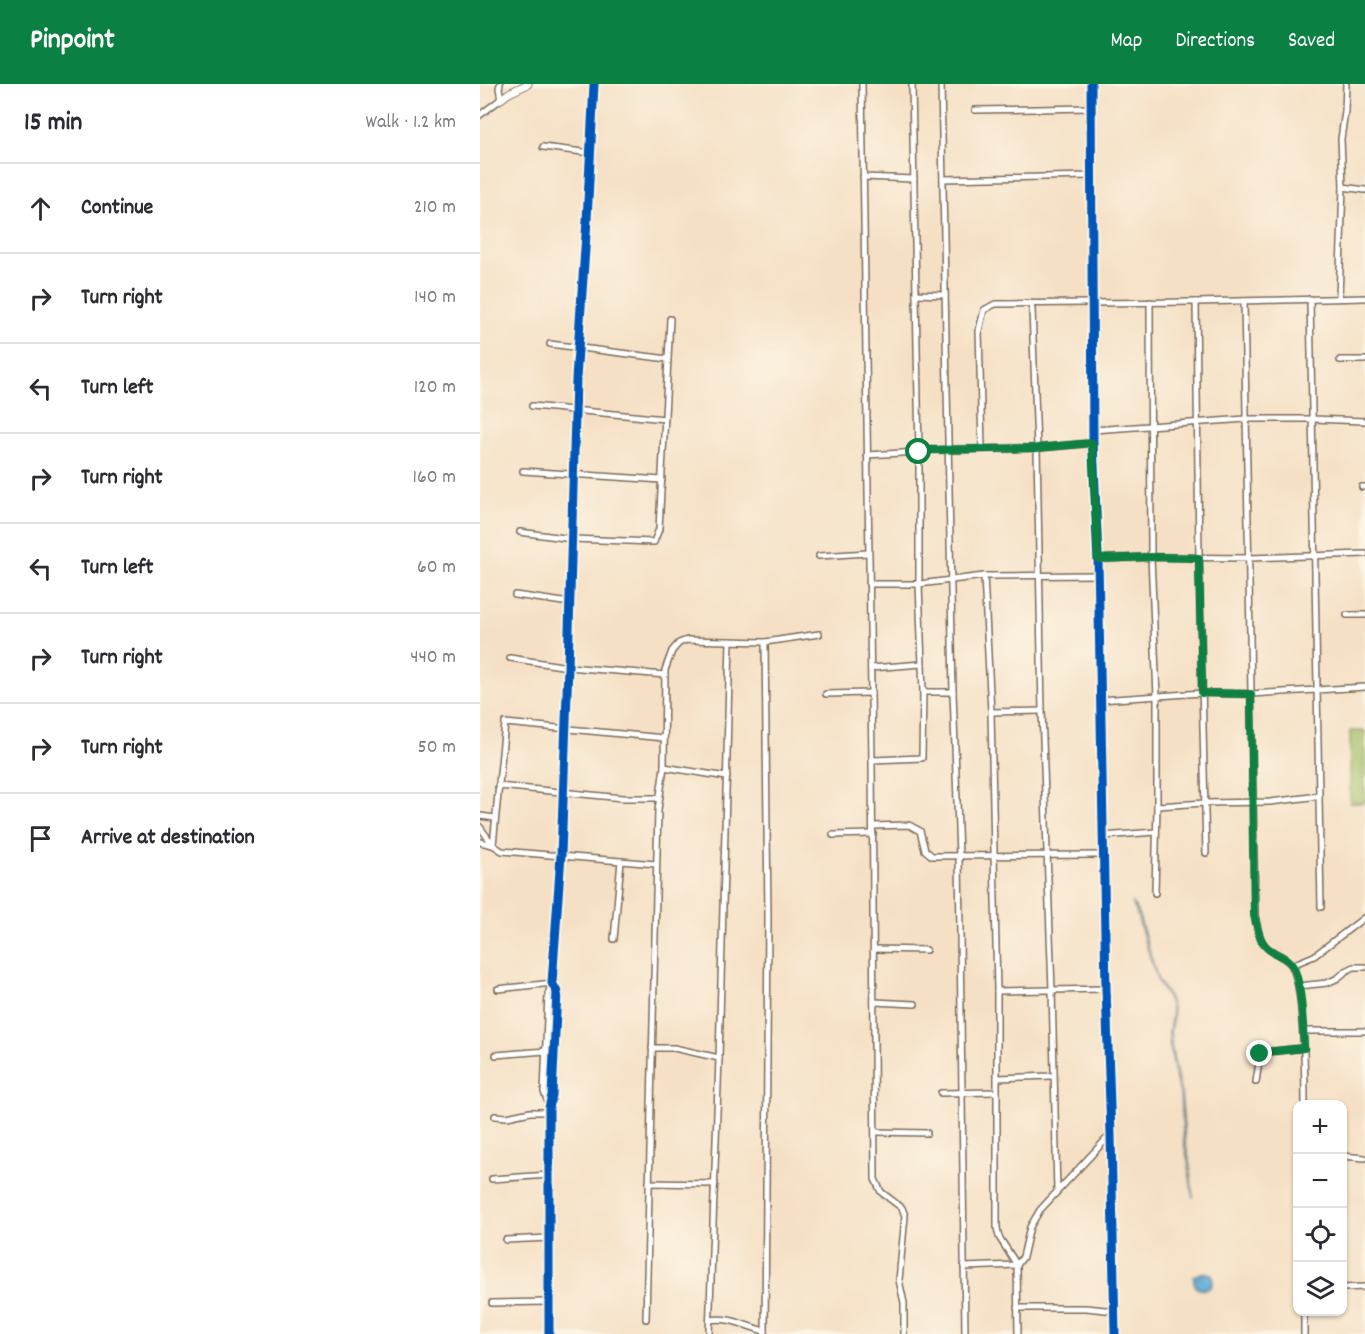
<!DOCTYPE html>
<meta charset="utf-8">
<style>
:root{--surface:#fff;--page:#f7f7f7;--text:#2b2b33;--muted:#7c7c81;--line:#e1e1e2;--accent:#0b8043}
body{margin:0;font-family:Dekko,sans-serif;background:var(--page);color:var(--text)}
.controls{position:absolute;right:18px;bottom:18px;display:grid;overflow:hidden;border-radius:12px;box-shadow:0 2px 4px #0004}
.controls button{width:54px;height:54px;display:grid;place-items:center;padding:0;border:0;border-bottom:2px solid var(--line);background:var(--surface);color:var(--text);font:30px sans-serif}
.stop{position:absolute;width:18px;height:18px;margin:-14px;border:4px solid #0b8043;border-radius:50%;background:#fff}
.stop.end{background:#0b8043;border-color:#fff;box-shadow:0 2px 6px #0008}
.list{margin:0;padding:0;list-style:none}
h2{display:flex;justify-content:space-between;align-items:center;height:78px;margin:0;padding:0 24px;font-size:26px}
h2 small{font-size:20px;font-weight:400;color:var(--muted)}
.list li{display:grid;grid-template-columns:39px 1fr auto;gap:18px;align-items:center;box-sizing:border-box;height:90px;padding:0 24px;border-top:2px solid var(--line)}
.list b{display:block;font-size:22px;white-space:nowrap}
.list em{font-size:20px;font-style:normal;color:var(--muted)}
.icon{flex:none;width:33px;height:33px;fill:none;stroke:currentColor;stroke-width:2;stroke-linecap:round;stroke-linejoin:round}
.map{position:relative;flex:none;width:885px;height:1250px;overflow:hidden}
header{display:flex;align-items:center;gap:36px;box-sizing:border-box;height:84px;padding:0 30px;background:var(--accent);color:#fff}
header strong{font-size:28px}
nav{display:flex;gap:33px;margin-inline-start:auto;font-size:21px}
main{display:flex}
aside{flex:1;background:var(--surface)}
.map>svg:first-child{display:block}
.pitch{fill:#a2bf67;stroke:#6e7442;stroke-width:1.5}
.water{fill:url(#water-waves);stroke:#4a6a79;stroke-width:1.5}
.lines{fill:none;stroke-linecap:round;stroke-linejoin:round}
.minor-casing{stroke:#7c6a58;stroke-width:8}
.tertiary-casing{stroke:#7c6a58;stroke-width:9}
.minor{stroke:#fff;stroke-width:5}
.tertiary{stroke:#fff;stroke-width:7}
.cycleway-casing{stroke:#fcf5e5;stroke-width:13}
.cycleway{stroke:#0057b8;stroke-width:9}
.route{stroke:#0b8043;stroke-width:8}
</style>
<header>
<strong>Pinpoint</strong>
<nav><a>Map</a><a>Directions</a><a>Saved</a></nav>
</header>
<main>
<aside>
<h2>15 min<small>Walk · 1.2 km</small></h2>
<ul class="list">
<li><svg class="icon" aria-label="ahead" viewBox="0 0 24 24"><path d="M12 20V5M6 11l6-6 6 6"/></svg><div><b>Continue</b></div><em>210 m</em></li>
<li><svg class="icon" aria-label="right" viewBox="0 0 24 24"><path d="M7 20v-9h11M14 6l5 5-5 5"/></svg><div><b>Turn right</b></div><em>140 m</em></li>
<li><svg class="icon" aria-label="left" viewBox="0 0 24 24"><path d="M17 20v-9H6M10 6l-5 5 5 5"/></svg><div><b>Turn left</b></div><em>120 m</em></li>
<li><svg class="icon" aria-label="right" viewBox="0 0 24 24"><path d="M7 20v-9h11M14 6l5 5-5 5"/></svg><div><b>Turn right</b></div><em>160 m</em></li>
<li><svg class="icon" aria-label="left" viewBox="0 0 24 24"><path d="M17 20v-9H6M10 6l-5 5 5 5"/></svg><div><b>Turn left</b></div><em>60 m</em></li>
<li><svg class="icon" aria-label="right" viewBox="0 0 24 24"><path d="M7 20v-9h11M14 6l5 5-5 5"/></svg><div><b>Turn right</b></div><em>440 m</em></li>
<li><svg class="icon" aria-label="right" viewBox="0 0 24 24"><path d="M7 20v-9h11M14 6l5 5-5 5"/></svg><div><b>Turn right</b></div><em>50 m</em></li>
<li><svg class="icon" aria-label="arrive" viewBox="0 0 24 24"><path d="M6 21V4h12l-3 4 3 4H6"/></svg><div><b>Arrive at destination</b></div></li>
</ul>
</aside>
<div class="map">
<svg width="885" height="1250" viewBox="0 0 885 1250">
<defs>
<pattern id="water-waves" width="16" height="10" patternUnits="userSpaceOnUse" patternTransform="scale(1.5)"><rect width="16" height="10" fill="#5aa9d4"/><path d="M0 5q4-4 8 0t8 0" fill="none" stroke="#4c8aab"/></pattern>
</defs>
<rect width="100%" height="100%" fill="#fcf5e5"/>
<filter id="ink" filterUnits="userSpaceOnUse"><feTurbulence type="fractalNoise" baseFrequency=".0167" numOctaves="2"/><feDisplacementMap in="SourceGraphic" scale="12" xChannelSelector="R" yChannelSelector="G"/><feConvolveMatrix kernelMatrix="1 2 1 2 8 2 1 2 1" color-interpolation-filters="sRGB"/></filter>
<filter id="wash" filterUnits="userSpaceOnUse"><feTurbulence type="fractalNoise" baseFrequency=".008" numOctaves="4" result="noise"/><feDisplacementMap in="SourceGraphic" scale="24" xChannelSelector="R" yChannelSelector="G"/><feGaussianBlur stdDeviation="1.35" result="paint"/><feColorMatrix in="noise" values="0 0 0 0 0 0 0 0 0 0 0 0 0 0 0 0 0 1.4 0 .05"/><feComposite in="paint" operator="in"/></filter>
<g filter="url(#wash)">
<rect width="100%" height="100%" fill="#f5e0c5"/>
<rect class="pitch" x="870" y="647" width="15" height="72"/>
<g class="water">
<polygon points="651,818 657,826 678,897 686,909 691,920 693,932 690,946 691,961 698,1000 701,1010 705,1058 709,1076 713,1114 708,1076 704,1058 700,1008 697,1000 690,962 689,947 692,932 690,920 685,909 678,898 656,827"/>
<path d="M724,1188L732,1190C735,1204 729,1208 716,1204L714,1198L713,1192Z"/>
</g>
</g>
<g filter="url(#ink)">
<g class="lines">
<g class="minor-casing">
<g id="minor">
<polyline points="382,0 392,676 442,674 443,608"/>
<polyline points="432,0 439,368 439,500 443,608 473,608"/>
<polyline points="461,0 473,608 479,771 485,1250"/>
<polyline points="611,0 613,359 618,475 626,905 631,1050 635,1250"/>
<polyline points="495,26 611,24"/>
<polyline points="0,31 21,15 19,4 20,0"/>
<polyline points="63,63 111,69"/>
<polyline points="383,93 434,95"/>
<polyline points="463,95 612,92"/>
<polyline points="863,103 885,106"/>
<polyline points="436,210 465,211"/>
<polyline points="859,214 863,103 861,55 865,27 866,0"/>
<polyline points="830,215 841,823"/>
<path d="M764,217L775,831C777,841 778,854 785,862C793,870 808,872 813,884C818,897 820,910 821,924C824,956 825,988 825,1020"/>
<polyline points="670,218 671,473 677,612 677,722 675,809"/>
<polyline points="716,218 719,474 726,769"/>
<polyline points="550,219 552,225 557,364 562,627 572,906 577,1107"/>
<polyline points="188,275 190,235"/>
<polyline points="860,276 885,276"/>
<polyline points="52,322 185,335"/>
<polyline points="613,346 766,335 832,335 885,337"/>
<polyline points="502,365 499,246 504,226 515,220 716,218 885,214"/>
<polyline points="387,371 439,368 450,366 557,364 613,359"/>
<polyline points="43,387 182,396"/>
<polyline points="882,403 885,403"/>
<polyline points="40,448 92,455 174,458 179,445 188,275 70,260"/>
<polyline points="339,472 388,469"/>
<polyline points="618,475 671,473 769,474 885,470"/>
<polyline points="504,492 511,628 517,907 517,1144 519,1153 537,1181 538,1250"/>
<polyline points="389,500 439,500 504,492 618,491"/>
<polyline points="35,511 90,519"/>
<polyline points="867,531 885,531"/>
<polyline points="30,574 88,583 185,591"/>
<polyline points="391,584 442,580"/>
<polyline points="346,610 391,609"/>
<polyline points="620,616 722,609 771,610 885,603"/>
<polyline points="511,628 562,627"/>
<polyline points="392,676 395,1095 401,1108 422,1124 425,1132 419,1196 424,1219 424,1250"/>
<polyline points="184,683 247,693"/>
<polyline points="18,702 143,714 179,714"/>
<polyline points="677,722 725,719 790,718 839,712"/>
<polyline points="0,732 15,734"/>
<polyline points="393,742 429,741 440,747 445,766 452,772 624,771"/>
<polyline points="0,743 13,761 22,767 176,780"/>
<polyline points="353,751 393,750"/>
<polyline points="623,752 676,748"/>
<polyline points="0,758 13,761 25,639 184,654"/>
<polyline points="134,855 141,777"/>
<polyline points="394,865 446,866"/>
<polyline points="812,881 834,872 885,833"/>
<polyline points="819,902 847,899 858,894 866,887 874,883 885,883"/>
<polyline points="18,905 72,899 68,910 64,1008 69,1021"/>
<polyline points="517,907 626,905"/>
<polyline points="394,918 435,920"/>
<polyline points="824,947 885,947"/>
<polyline points="172,964 194,964 239,974"/>
<polyline points="16,971 66,967"/>
<polyline points="517,994 573,992"/>
<polyline points="776,998 780,971 786,968 824,964"/>
<polyline points="461,1009 517,1008"/>
<polyline points="15,1032 27,1033 50,1028 69,1028"/>
<polyline points="395,1048 447,1049"/>
<polyline points="862,1072 885,1074"/>
<polyline points="12,1095 69,1091"/>
<polyline points="169,1099 235,1100"/>
<polyline points="26,1156 69,1154"/>
<polyline points="537,1181 543,1173 550,1143 560,1126 631,1050"/>
<polyline points="484,1183 537,1181"/>
<polyline points="862,1204 885,1203"/>
<polyline points="12,1219 69,1218"/>
<polyline points="537,1224 606,1224 635,1227"/>
<polyline points="166,1235 178,726 184,683 185,586 192,567 199,559 207,556 285,558 339,550"/>
<path d="M230,1236C249,1232 267,1243 285,1247"/>
<polyline points="69,1250 69,1024 72,1011 77,908 72,899 81,771 88,583 96,295 107,136 114,0"/>
<polyline points="229,1250 239,974 250,557"/>
<polyline points="285,1250 288,833 285,558"/>
<polyline points="824,1250 824,1228"/>
</g>
</g>
<g class="tertiary-casing">
<polyline id="tertiary" points="21,15 29,9 48,0"/>
</g>
<use href="#minor" class="minor"/>
<use href="#tertiary" class="tertiary"/>
<g class="cycleway-casing">
<g id="cycleway">
<polyline points="611,0 613,359 618,475 626,905 631,1050 635,1250"/>
<polyline points="69,1250 69,1024 72,1011 77,908 72,899 81,771 88,583 96,295 107,136 114,0"/>
</g>
</g>
<use href="#cycleway" class="cycleway"/>
</g>
</g>
<g class="lines" filter="url(#ink)">
<path class="route" d="M439,368L450,366L557,364L612,359L618,475L671,473L719,474L722,609L771,610L774,831C778,846 779,860 793,868C799,872 807,874 812,881C822,896 823,944 824,964L786,968L780,970"/>
</g>
</svg>
<div class="controls">
<button>+</button>
<button>−</button>
<button><svg class="icon" aria-label="locate" viewBox="0 0 24 24"><circle cx="12" cy="12" r="6"/><path d="M12 2v4M12 18v4M2 12h4M18 12h4"/></svg></button>
<button><svg class="icon" aria-label="layers" viewBox="0 0 24 24"><path d="M12 4l9 5-9 5-9-5zM3 14l9 5 9-5"/></svg></button>
</div>
<div class="stop" style="left:439px;top:368px"></div>
<div class="stop end" style="left:780px;top:970px"></div>
</div>
</main>
